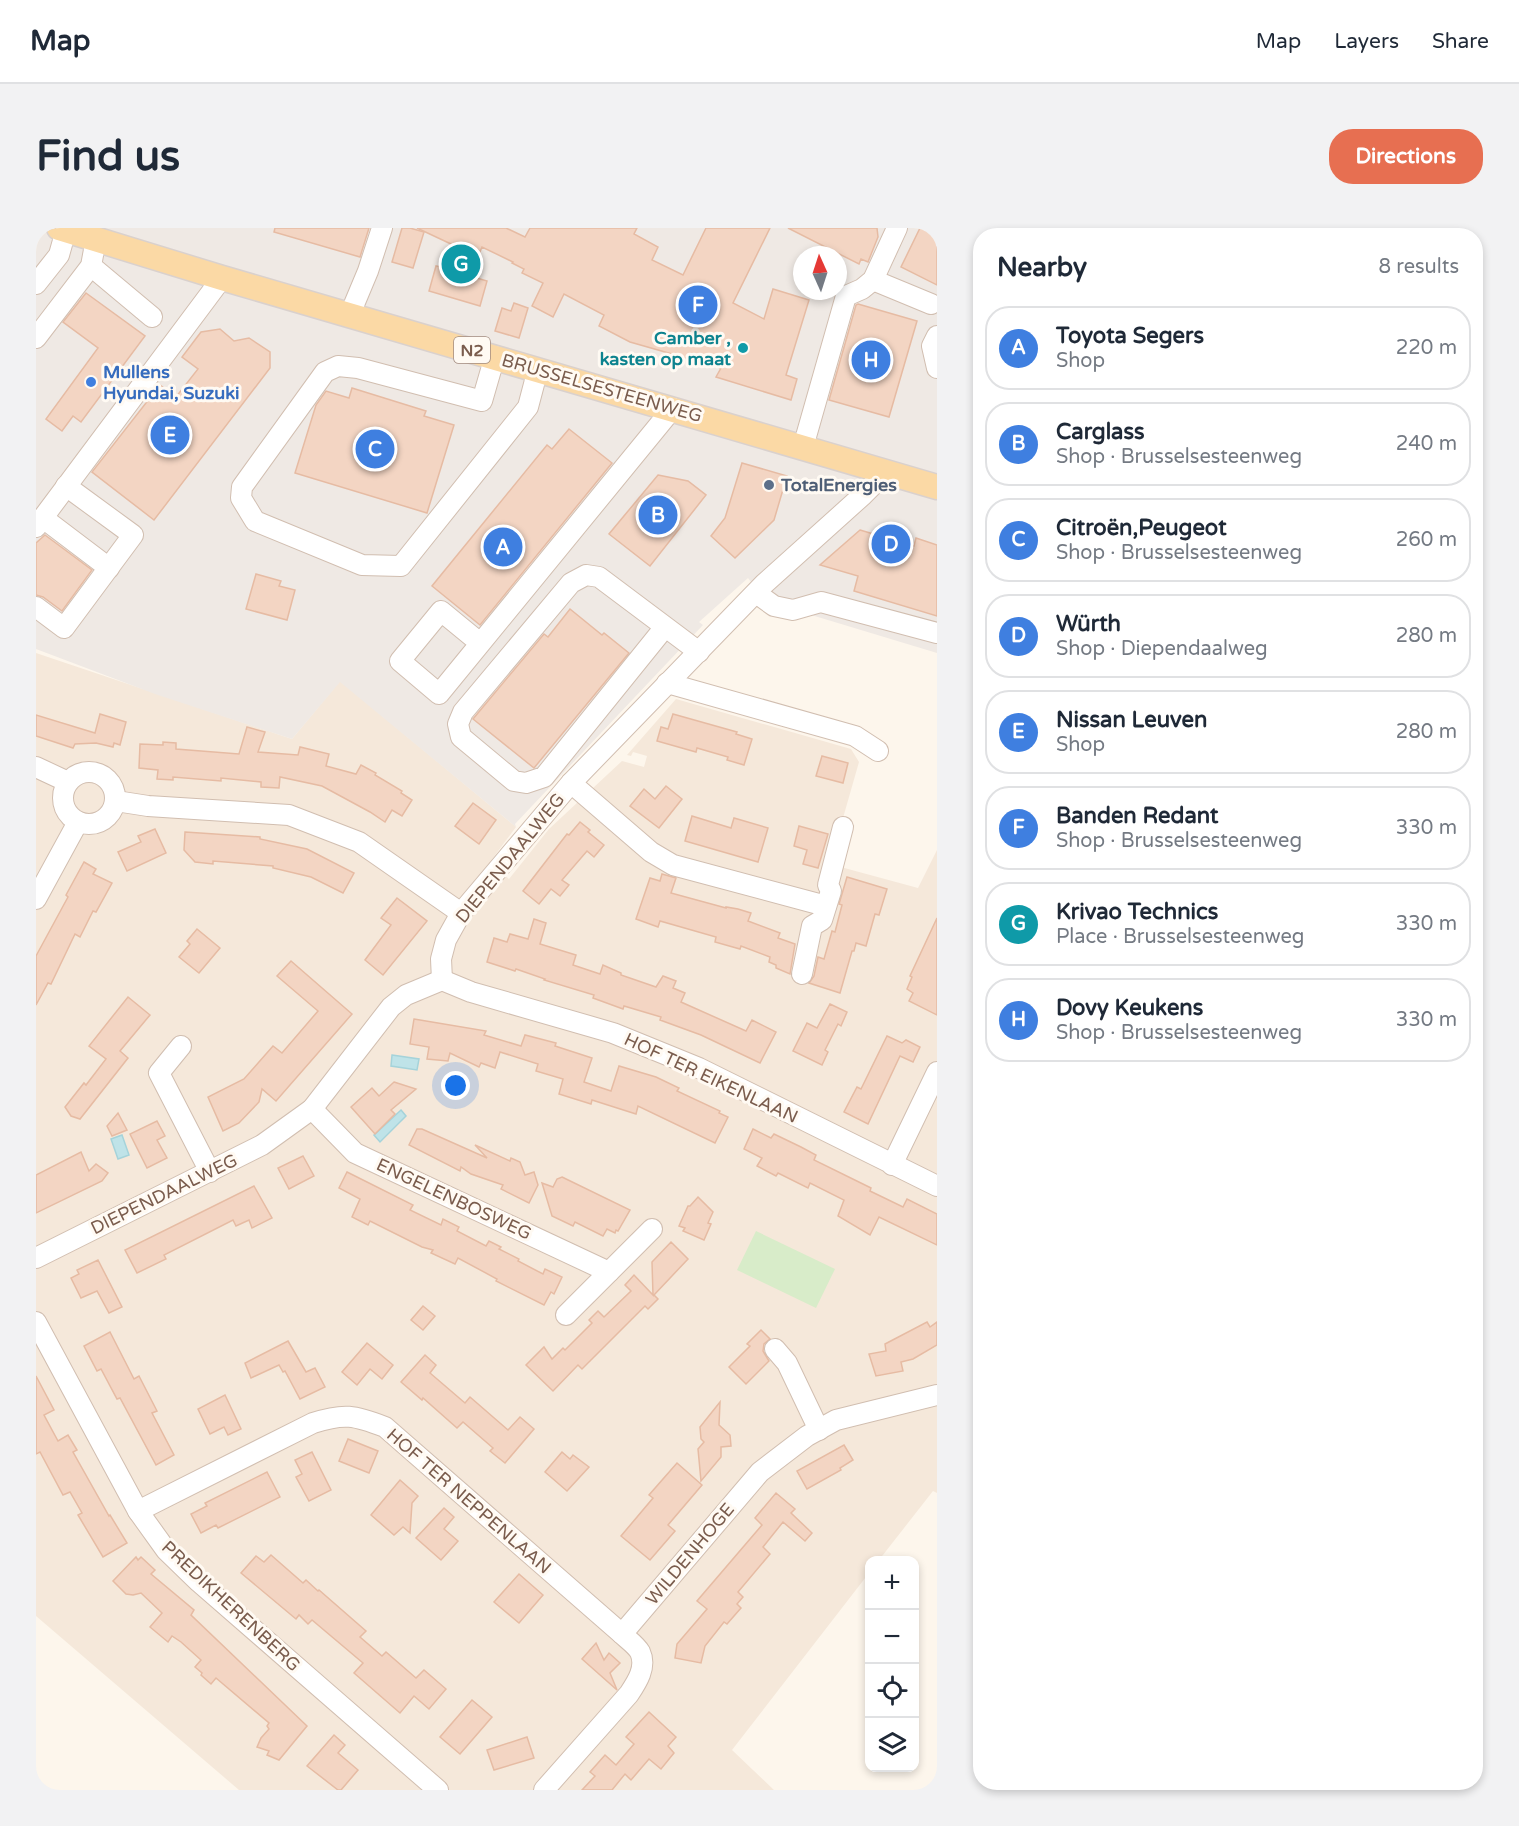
<!DOCTYPE html>
<meta charset="utf-8">
<style>
:root{--surface:#fff;--page:#f2f2f3;--text:#1f2937;--muted:#747a83;--line:#e0e1e3;--accent:#e76f51}
body{margin:0;font-family:"Varela Round",sans-serif;background:var(--page);color:var(--text)}
.controls{position:absolute;right:18px;bottom:18px;display:grid;overflow:hidden;border-radius:12px;box-shadow:0 3px 9px #0003}
.controls button{width:54px;height:54px;display:grid;place-items:center;padding:0;border:0;border-bottom:2px solid var(--line);background:var(--surface);color:var(--text);font:30px sans-serif}
.compass{position:absolute;left:757px;top:18px;width:54px;height:54px;border-radius:50%;background:var(--surface);box-shadow:0 3px 9px #0003;rotate:357deg}
.you{position:absolute;left:420px;top:858px;width:21px;height:21px;margin:-15px;border:4px solid #fff;border-radius:50%;background:#1a73e8;box-shadow:0 0 0 9px #1a73e833}
.badge{display:grid;place-items:center;width:39px;height:39px;border-radius:50%;background:var(--accent);color:#fff;font-size:20px;font-weight:700}
.pin{position:absolute;translate:-50% -50%;border:3px solid #fff;box-shadow:0 2px 6px #0006}
.list{margin:0;padding:0;list-style:none}
h2{display:flex;justify-content:space-between;align-items:center;height:78px;margin:0;padding:0 24px;font-size:26px}
h2 small{font-size:20px;font-weight:400;color:var(--muted)}
.list li{display:grid;grid-template-columns:39px 1fr auto;gap:18px;align-items:center;box-sizing:border-box;height:84px;margin:0 12px 12px;padding:0 12px;border:2px solid var(--line);border-radius:24px}
.list b{display:block;font-size:22px;white-space:nowrap}
.list p{margin:0;font-size:20px;white-space:nowrap;color:var(--muted)}
.list em{font-size:20px;font-style:normal;color:var(--muted)}
.icon{flex:none;width:33px;height:33px;fill:none;stroke:currentColor;stroke-width:2;stroke-linecap:round;stroke-linejoin:round}
.map{position:relative;flex:none;width:901px;height:1562px;overflow:hidden;border-radius:24px}
header{display:flex;align-items:center;gap:36px;box-sizing:border-box;height:84px;padding:0 30px;background:var(--surface);border-bottom:2px solid var(--line)}
header strong{font-size:28px}
nav{display:flex;gap:33px;margin-inline-start:auto;font-size:21px}
.intro{display:flex;align-items:center;justify-content:space-between;box-sizing:border-box;height:144px;padding:0 36px}
h1{margin:0;font-size:42px}
.button{padding:15px 27px;border-radius:24px;background:var(--accent);color:#fff;font-size:21px;font-weight:700}
main{display:flex;gap:36px;padding:0 36px}
aside{flex:1;background:var(--surface);border-radius:24px;box-shadow:0 3px 9px #0003}
.map>svg:first-child{display:block}
.residential{fill:#f5e8da}
.industrial{fill:#efe9e4;fill-rule:evenodd}
.green{fill:#d8ecc9}
.water{fill:#bfe3e8;stroke:#a5d3da;stroke-width:1.5}
.building{fill:#f3d5c3;stroke:#e6bba3;stroke-width:1.5}
.lines{fill:none;stroke-linecap:round;stroke-linejoin:round}
.minor-casing{stroke:#d1beb0;stroke-width:22}
.major-casing{stroke:#dad1cd;stroke-width:27}
.minor{stroke:#fff;stroke-width:20}
.major{stroke:#fbd9a5;stroke-width:24}
.culture-dot{fill:#0f9aa8;stroke:#fffaf3;stroke-width:2}
.shop-dot{fill:#3f7fe0;stroke:#fffaf3;stroke-width:2}
.service-dot{fill:#5c6f8a;stroke:#fffaf3;stroke-width:2}
.labels{text-anchor:middle;stroke-width:6;stroke-linejoin:round;paint-order:stroke}
.shield{fill:#fffaf3;stroke:#a28b7f;stroke-width:1.5}
.shield-label{font-size:16px;font-weight:bold;fill:#7a5c4d}
.culture-label{font-size:18px;font-weight:bold;fill:#0d838f;stroke:#fffaf3;text-anchor:end}
.shop-label{font-size:18px;font-weight:bold;fill:#366cbe;stroke:#fffaf3;text-anchor:start}
.street-label{font-size:18px;fill:#7a5c4d;stroke:#fffaf3}
.service-label{font-size:18px;font-weight:bold;fill:#4e5e75;stroke:#fffaf3;text-anchor:start}
</style>
<header>
<strong>Map</strong>
<nav><a>Map</a><a>Layers</a><a>Share</a></nav>
</header>
<div class="intro"><h1>Find us</h1><a class="button">Directions</a></div>
<main>
<div class="map">
<svg width="901" height="1562" viewBox="0 0 901 1562">
<rect width="100%" height="100%" fill="#fdf6ec"/>
<polygon class="residential" points="0,425 256,511 304,453 480,599 454,634 473,651 513,601 586,533 608,539 611,528 597,524 595,528 591,527 640,471 815,521 823,534 805,597 801,638 882,660 901,622 901,1265 897,1263 843,1332 834,1332 833,1345 696,1522 738,1562 203,1562 0,1388"/>
<path class="industrial" d="M0,0H901V425L729,373L712,350L663,394L667,397L479,596L480,599L304,454L256,511L119,466L0,421ZM766,27H802V63H766Z"/>
<polygon class="green" points="720,1003 799,1041 780,1080 701,1042"/>
<g class="water">
<polygon points="356,827 383,831 381,842 355,838"/>
<polygon points="365,882 370,888 344,914 338,907"/>
<polygon points="86,907 93,927 82,931 75,911"/>
</g>
<g class="building">
<polygon points="239,0 333,0 324,29 238,4"/>
<polygon points="366,0 374,0 388,4 377,40 356,34"/>
<polygon points="381,0 470,0 489,9 494,0 601,0 598,6 622,19 616,32 647,47 670,0 734,0 697,75 728,91 737,61 773,72 750,147 761,151 755,172 680,149 685,140 594,114 563,98 568,87 528,66 517,89 496,78 507,55 486,45 488,41 476,35 477,34 446,19 434,48 451,53 444,78 393,63 400,38 409,40 432,24"/>
<polygon points="752,0 841,0 842,9 832,34 825,31 823,36"/>
<polygon points="884,0 901,0 901,57 865,39"/>
<polygon points="50,65 109,108 45,194 37,188 26,203 10,191 62,120 27,94"/>
<polygon points="478,75 492,80 483,110 459,103 466,80 475,83"/>
<polygon points="822,76 881,93 853,189 793,172 820,77"/>
<polygon points="184,101 198,113 213,110 234,124 234,140 118,292 56,244 124,157 140,169 162,141 146,129 165,104"/>
<polygon points="316,160 390,183 388,188 418,197 391,285 259,245 280,177 290,163 313,170"/>
<polygon points="533,201 576,235 444,397 396,358 511,217 516,221"/>
<polygon points="706,235 751,248 738,292 699,330 675,308 689,290"/>
<polygon points="622,247 652,253 670,267 614,338 573,306"/>
<polygon points="824,302 878,318 880,310 901,317 901,388 818,363 822,348 784,337"/>
<polygon points="9,307 56,342 26,383 7,369 0,367 0,315"/>
<polygon points="220,346 245,353 243,358 259,362 251,392 210,381"/>
<polygon points="534,381 566,407 568,405 593,425 498,540 437,491 508,406 512,409"/>
<polygon points="64,486 90,494 84,517 78,515 77,519 60,515 39,516 37,520 0,508 0,487 59,505"/>
<polygon points="637,486 701,504 700,506 716,511 708,537 691,532 692,529 661,520 660,524 621,513 625,499 632,501"/>
<polygon points="211,499 229,504 222,524 262,527 264,519 293,526 290,538 320,546 325,537 340,545 339,547 366,563 365,565 376,572 366,588 356,582 349,594 334,584 286,558 244,549 243,560 225,559 225,554 185,550 185,553 137,549 137,552 121,551 122,542 103,540 104,516 127,517 127,514 140,515 140,521 203,526"/>
<polygon points="786,528 812,535 807,555 780,548"/>
<polygon points="630,558 646,571 623,600 594,578 608,561 619,571"/>
<polygon points="437,575 460,592 443,616 419,598"/>
<polygon points="656,588 695,600 698,590 732,600 722,634 649,613"/>
<polygon points="544,594 554,602 552,604 568,617 558,629 551,623 526,652 533,657 524,668 515,661 503,676 487,663 531,606 533,607"/>
<polygon points="763,598 792,606 782,640 767,636 771,622 758,618"/>
<polygon points="119,601 130,625 91,643 82,624 105,614 102,608"/>
<polygon points="149,604 224,609 224,611 271,621 318,645 307,665 275,649 237,640 237,638 177,633 177,636 159,634 148,622"/>
<polygon points="48,634 60,641 57,646 76,655 60,684 57,683 44,709 39,706 15,756 12,755 0,777 0,728 32,669 30,667"/>
<polygon points="626,646 640,650 635,665 690,680 690,679 702,681 715,685 712,693 744,705 742,710 759,716 754,746 740,740 740,737 733,734 734,729 705,718 704,721 679,714 680,709 624,693 622,699 600,691 614,650 624,653"/>
<polygon points="811,649 851,661 843,687 839,686 830,718 820,715 818,723 816,723 804,765 773,755 778,748 782,729 788,731 796,703 799,704 806,677 803,676"/>
<polygon points="361,670 391,693 347,747 329,732 355,697 345,690"/>
<polygon points="901,690 901,787 873,773 877,765 871,761 876,749 874,748"/>
<polygon points="498,691 510,695 504,716 540,727 537,737 564,746 567,737 585,745 585,747 620,759 627,748 640,753 637,760 649,765 645,774 710,803 716,792 740,804 724,835 665,807 624,792 625,789 588,778 587,781 557,770 558,767 508,752 509,751 480,741 479,743 451,734 458,710 471,714 474,706 492,711"/>
<polygon points="161,701 184,720 163,745 143,729 154,716 151,713"/>
<polygon points="255,733 316,786 240,873 226,861 223,874 203,895 187,903 172,869 208,851 237,818 246,825 282,783 241,748"/>
<polygon points="92,769 114,787 84,823 92,830 44,891 35,888 29,879 48,855 50,857 70,831 53,818"/>
<polygon points="794,776 811,784 805,798 802,796 789,822 792,824 786,837 757,823 771,795 781,800"/>
<polygon points="378,791 450,803 448,807 485,818 489,807 520,815 519,818 556,830 548,854 575,863 583,838 620,849 643,860 641,863 684,883 683,885 692,889 679,915 602,878 600,886 556,872 555,876 523,866 527,851 500,843 502,836 464,824 459,840 445,835 443,839 414,825 412,833 391,831 393,819 374,816"/>
<polygon points="851,808 866,815 870,812 884,819 877,834 864,828 832,896 808,884 821,859 825,861"/>
<polygon points="358,854 380,861 355,882 359,886 339,906 315,879 336,860 343,868"/>
<polygon points="82,885 91,902 76,908 71,898"/>
<polygon points="121,893 129,908 121,912 131,930 111,940 94,906"/>
<polygon points="381,901 386,901 451,930 439,917 474,933 475,930 484,934 489,947 498,944 502,957 493,975 465,961 467,957 435,946 425,939 424,943 373,917"/>
<polygon points="717,901 735,910 738,906 765,919 780,927 778,932 835,960 834,963 867,979 871,971 901,986 901,1017 843,989 834,1007 802,988 808,972 774,955 772,960 742,945 740,948 721,938 726,930 708,921"/>
<polygon points="45,924 53,943 60,936 72,945 66,953 0,985 0,947"/>
<polygon points="267,928 278,948 253,961 242,940"/>
<polygon points="311,944 377,977 374,982 405,997 407,991 423,999 421,1003 450,1018 453,1013 465,1019 463,1021 483,1031 482,1033 507,1046 509,1041 526,1049 518,1066 515,1064 508,1077 460,1053 461,1051 422,1030 419,1036 395,1025 397,1022 386,1019 334,993 332,997 316,989 324,971 303,960"/>
<polygon points="526,949 594,982 582,1003 580,1002 579,1005 571,1001 567,1008 539,994 537,998 516,988 506,955 517,959 521,951"/>
<polygon points="218,958 236,990 216,1000 213,992 200,998 197,992 128,1027 130,1031 101,1045 89,1022"/>
<polygon points="662,969 677,984 672,995 675,996 668,1012 647,1003 649,1000 643,998 652,978 654,978"/>
<polygon points="635,1014 652,1031 618,1067 622,1071 612,1081 609,1078 546,1141 542,1137 517,1163 490,1137 508,1119 516,1131 527,1120 529,1122 556,1095 553,1092 562,1083 568,1089 595,1063 589,1057 598,1047 617,1067 616,1034"/>
<polygon points="62,1032 86,1079 73,1085 61,1063 45,1070 35,1050 43,1046 41,1042"/>
<polygon points="387,1078 399,1088 387,1102 375,1092"/>
<polygon points="891,1094 894,1099 901,1094 901,1117 877,1131 865,1134 867,1143 840,1148 833,1126 850,1123 849,1116"/>
<polygon points="725,1102 734,1111 728,1116 727,1123 733,1133 710,1156 693,1139 714,1118 711,1116"/>
<polygon points="74,1104 98,1151 103,1148 121,1183 116,1185 138,1227 120,1237 84,1170 81,1171 65,1141 61,1143 48,1118"/>
<polygon points="252,1113 270,1144 279,1140 289,1159 264,1171 249,1143 247,1144 243,1137 215,1150 209,1135"/>
<polygon points="331,1115 357,1137 346,1151 334,1141 321,1157 306,1144"/>
<polygon points="389,1127 400,1137 394,1145 429,1175 434,1169 472,1202 484,1189 498,1201 469,1235 454,1223 457,1220 427,1194 421,1200 387,1170 386,1172 365,1154"/>
<polygon points="0,1148 18,1182 8,1187 22,1213 32,1207 41,1222 37,1224 73,1288 74,1287 91,1315 67,1329 42,1287 46,1285 34,1264 27,1267 4,1224 0,1226"/>
<polygon points="189,1167 205,1201 192,1207 188,1199 174,1206 162,1181"/>
<polygon points="684,1174 683,1197 694,1207 695,1218 685,1219 685,1229 665,1253 662,1221 668,1214 665,1211 664,1199"/>
<polygon points="312,1211 342,1223 333,1245 303,1233"/>
<polygon points="808,1217 817,1232 804,1240 805,1242 771,1261 761,1243"/>
<polygon points="276,1224 295,1262 273,1273 260,1249 266,1246 259,1232"/>
<polygon points="526,1224 534,1231 537,1227 553,1239 531,1263 509,1244"/>
<polygon points="641,1235 666,1257 632,1297 639,1303 614,1332 585,1308 617,1270 613,1267"/>
<polygon points="231,1244 244,1269 182,1300 180,1297 165,1305 155,1286 171,1278 169,1275"/>
<polygon points="364,1252 382,1268 376,1275 374,1305 367,1299 358,1307 335,1287"/>
<polygon points="740,1265 759,1281 755,1285 776,1305 769,1313 747,1294 727,1319 734,1326 702,1364 707,1369 701,1376 705,1380 691,1396 688,1394 669,1418 665,1435 639,1430 641,1416 671,1381 661,1373 726,1297 719,1290"/>
<polygon points="408,1280 418,1289 408,1301 422,1313 405,1332 380,1310"/>
<polygon points="235,1327 267,1355 270,1352 282,1363 283,1362 330,1403 324,1409 346,1428 350,1424 380,1450 388,1442 410,1461 393,1481 378,1468 364,1485 318,1445 327,1435 276,1392 272,1396 263,1387 260,1391 205,1345 220,1328 228,1334"/>
<polygon points="100,1329 102,1332 105,1329 119,1342 115,1346 158,1382 155,1387 271,1498 243,1532 231,1527 233,1523 221,1519 225,1510 233,1501 231,1498 233,1495 180,1450 175,1456 165,1447 166,1445 159,1439 165,1432 145,1414 136,1408 132,1414 114,1399 126,1385 105,1365 97,1367 90,1366 77,1353"/>
<polygon points="483,1346 507,1367 483,1395 458,1374"/>
<polygon points="560,1415 568,1432 573,1425 584,1435 574,1445 581,1462 546,1431"/>
<polygon points="436,1472 456,1489 424,1526 404,1509"/>
<polygon points="613,1484 640,1509 632,1518 638,1525 625,1541 613,1531 595,1552 589,1546 576,1562 546,1562 559,1548 554,1544 569,1527 580,1537 598,1516 590,1509"/>
<polygon points="298,1507 309,1517 302,1525 322,1542 305,1562 302,1562 271,1538"/>
<polygon points="491,1509 498,1530 458,1542 451,1522"/>
</g>
<g class="lines">
<g class="minor-casing">
<g id="minor">
<polyline points="55,38 116,89"/>
<polyline points="837,52 895,76"/>
<polyline points="0,56 23,27 30,2"/>
<polyline points="314,86 332,43 346,0"/>
<polyline points="901,108 896,118 901,140"/>
<polyline points="0,110 55,38 60,11"/>
<polyline points="459,128 446,173 322,140 302,138 289,144 206,259 205,270 219,293 326,337 365,338 492,179 502,141"/>
<polyline points="767,219 810,68 826,61 837,52 861,0"/>
<polyline points="7,290 73,340"/>
<polyline points="0,299 186,50"/>
<polyline points="720,365 738,378 757,382 785,374 901,405"/>
<polyline points="0,379 28,400 97,307 30,258"/>
<polyline points="629,399 508,549 490,555 478,553 425,509 422,496 427,484 535,355 550,347 563,349 663,424"/>
<polyline points="444,415 405,383 364,433 403,466 637,180"/>
<polyline points="631,455 819,508 842,523"/>
<polyline points="0,539 32,554"/>
<circle cx="53" cy="570" r="26"/>
<polyline points="535,555 615,624 637,637 790,678"/>
<polyline points="80,573 112,578 253,587 323,614 425,685"/>
<polyline points="0,671 42,594"/>
<polyline points="766,746 776,698 786,692 795,663 792,657 807,599"/>
<polyline points="406,752 405,731 410,712 425,685 535,555 728,356 827,267 850,244"/>
<polyline points="406,752 435,764 577,805 663,840 901,958"/>
<polyline points="145,818 123,845 174,944"/>
<polyline points="276,881 319,925 573,1044"/>
<polyline points="856,937 901,844"/>
<polyline points="0,1030 226,917 276,881 355,779 370,767 406,752"/>
<polyline points="530,1087 616,1001"/>
<polyline points="0,1094 102,1283 130,1322 163,1354 402,1562"/>
<polyline points="739,1121 751,1135 783,1202"/>
<path d="M102,1283L277,1195C308,1185 318,1187 349,1199L586,1406"/>
<path d="M508,1562L593,1466C601,1454 611,1439 604,1424C600,1417 591,1411 586,1406L724,1244L771,1208L800,1192L901,1167"/>
</g>
</g>
<g class="major-casing">
<polyline id="major" points="23,0 186,50 901,259"/>
</g>
<use href="#minor" class="minor"/>
<use href="#major" class="major"/>
</g>
<circle class="culture-dot" cx="707" cy="120" r="6"/>
<circle class="shop-dot" cx="55" cy="154" r="6"/>
<circle class="service-dot" cx="733" cy="257" r="6"/>
<g class="labels">
<rect class="shield" x="418" y="109" width="36" height="26" rx="4.5"/>
<g class="shield-label">
<text x="436" y="128">N2</text>
</g>
<g class="culture-label">
<text x="695" y="116">Camber ,<tspan x="695" dy="21">kasten op maat</tspan></text>
</g>
<g class="shop-label">
<text x="67" y="150">Mullens<tspan x="67" dy="21">Hyundai, Suzuki</tspan></text>
</g>
<g class="street-label">
<text transform="translate(566 160) rotate(16)" y="6">BRUSSELSESTEENWEG</text>
<text transform="translate(474 630) rotate(-51)" y="6">DIEPENDAALWEG</text>
<text transform="translate(675 850) rotate(25)" y="6">HOF TER EIKENLAAN</text>
<text transform="translate(128 966) rotate(-26)" y="6">DIEPENDAALWEG</text>
<text transform="translate(418 971) rotate(25)" y="6">ENGELENBOSWEG</text>
<text transform="translate(433 1273) rotate(41)" y="6">HOF TER NEPPENLAAN</text>
<text transform="translate(654 1326) rotate(-50)" y="6">WILDENHOGE</text>
<text transform="translate(195 1378) rotate(43)" y="6">PREDIKHERENBERG</text>
</g>
<g class="service-label">
<text x="745" y="263">TotalEnergies</text>
</g>
</g>
</svg>
<div class="controls">
<button>+</button>
<button>−</button>
<button><svg class="icon" aria-label="locate" viewBox="0 0 24 24"><circle cx="12" cy="12" r="6"/><path d="M12 2v4M12 18v4M2 12h4M18 12h4"/></svg></button>
<button><svg class="icon" aria-label="layers" viewBox="0 0 24 24"><path d="M12 4l9 5-9 5-9-5zM3 14l9 5 9-5"/></svg></button>
</div>
<svg class="compass" viewBox="-18 -18 36 36"><path d="M0-13l5 13h-10z" fill="#e53935"/><path d="M0 13l5-13h-10z" fill="#747a83"/></svg>
<div class="you"></div>
<div class="pin badge" style="left:467px;top:319px;background:#3f7fe0">A</div>
<div class="pin badge" style="left:622px;top:287px;background:#3f7fe0">B</div>
<div class="pin badge" style="left:339px;top:221px;background:#3f7fe0">C</div>
<div class="pin badge" style="left:855px;top:316px;background:#3f7fe0">D</div>
<div class="pin badge" style="left:134px;top:207px;background:#3f7fe0">E</div>
<div class="pin badge" style="left:662px;top:77px;background:#3f7fe0">F</div>
<div class="pin badge" style="left:425px;top:36px;background:#0f9aa8">G</div>
<div class="pin badge" style="left:835px;top:132px;background:#3f7fe0">H</div>
</div>
<aside>
<h2>Nearby<small>8 results</small></h2>
<ul class="list">
<li><span class="badge" style="background:#3f7fe0">A</span><div><b>Toyota Segers</b><p>Shop</p></div><em>220 m</em></li>
<li><span class="badge" style="background:#3f7fe0">B</span><div><b>Carglass</b><p>Shop · Brusselsesteenweg</p></div><em>240 m</em></li>
<li><span class="badge" style="background:#3f7fe0">C</span><div><b>Citroën,Peugeot</b><p>Shop · Brusselsesteenweg</p></div><em>260 m</em></li>
<li><span class="badge" style="background:#3f7fe0">D</span><div><b>Würth</b><p>Shop · Diependaalweg</p></div><em>280 m</em></li>
<li><span class="badge" style="background:#3f7fe0">E</span><div><b>Nissan Leuven</b><p>Shop</p></div><em>280 m</em></li>
<li><span class="badge" style="background:#3f7fe0">F</span><div><b>Banden Redant</b><p>Shop · Brusselsesteenweg</p></div><em>330 m</em></li>
<li><span class="badge" style="background:#0f9aa8">G</span><div><b>Krivao Technics</b><p>Place · Brusselsesteenweg</p></div><em>330 m</em></li>
<li><span class="badge" style="background:#3f7fe0">H</span><div><b>Dovy Keukens</b><p>Shop · Brusselsesteenweg</p></div><em>330 m</em></li>
</ul>
</aside>
</main>
